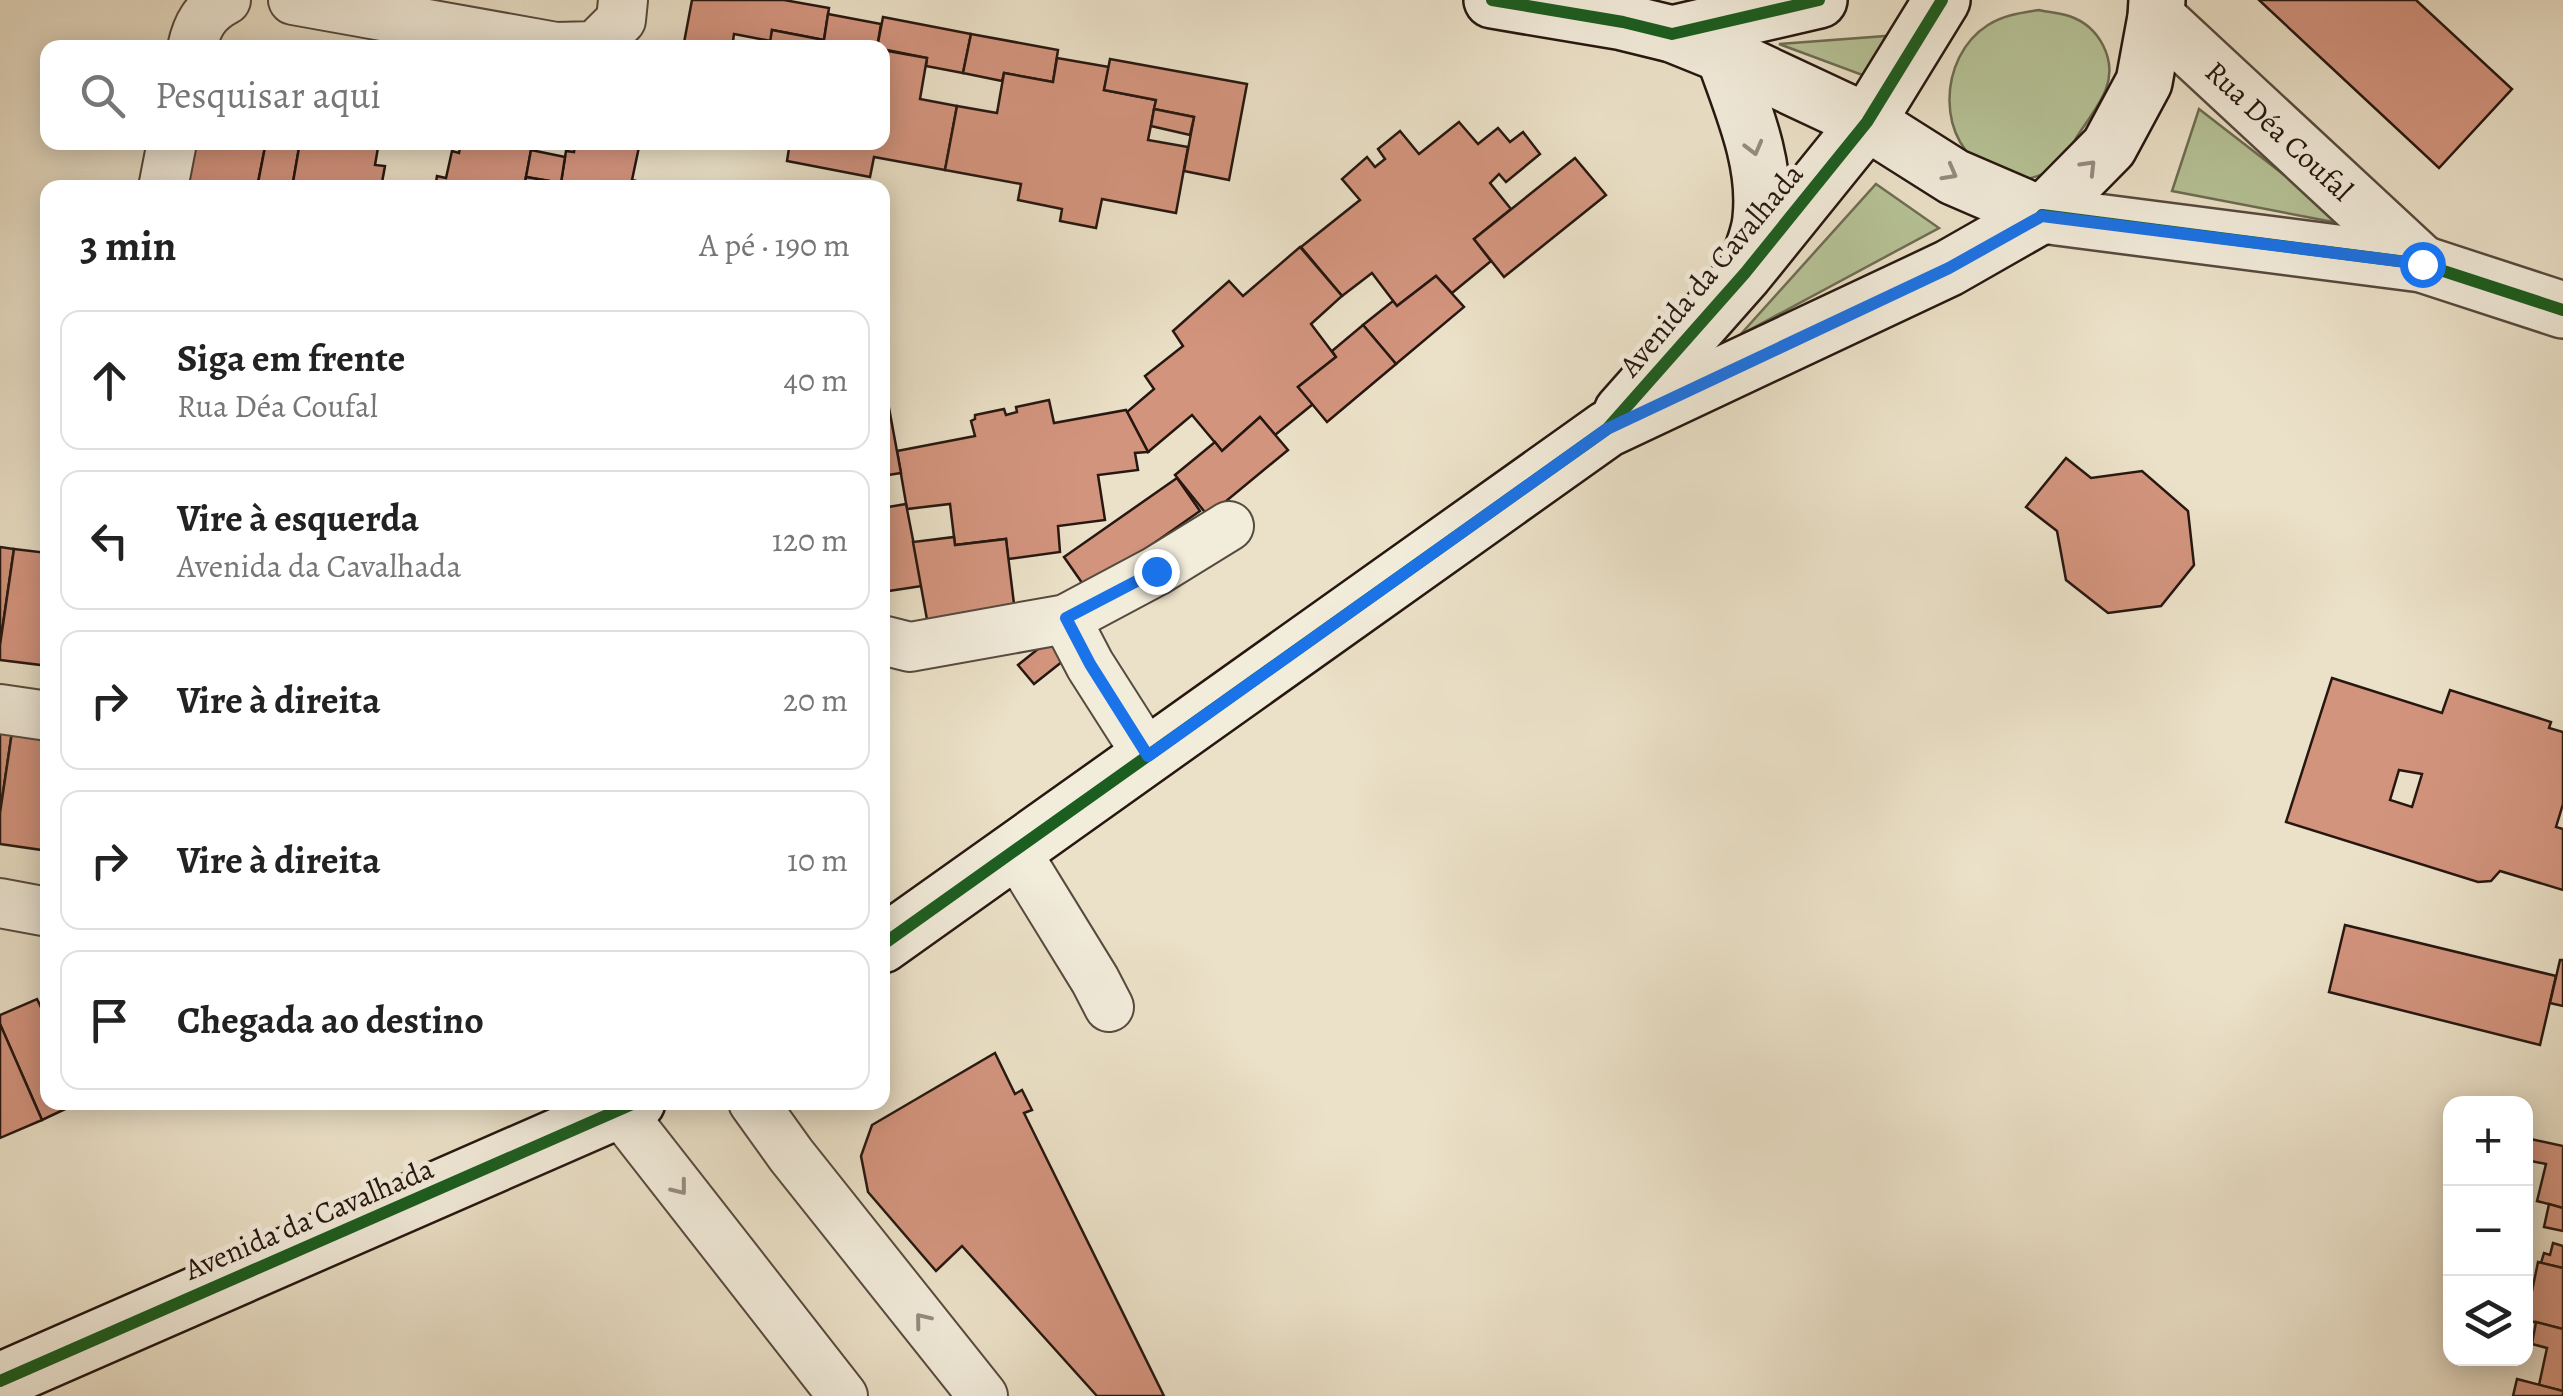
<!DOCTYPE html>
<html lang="pt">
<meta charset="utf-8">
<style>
:root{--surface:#fff;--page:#f6f6f6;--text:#222;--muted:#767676;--line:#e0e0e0}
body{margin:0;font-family:Alegreya,serif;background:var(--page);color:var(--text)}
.controls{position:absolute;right:30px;bottom:30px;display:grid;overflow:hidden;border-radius:20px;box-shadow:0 5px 25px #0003}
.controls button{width:90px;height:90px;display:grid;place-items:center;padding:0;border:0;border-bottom:2px solid var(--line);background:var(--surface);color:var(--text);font:50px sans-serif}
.stop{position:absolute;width:30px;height:30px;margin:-22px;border:8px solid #1a73e8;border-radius:50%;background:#fff}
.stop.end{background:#1a73e8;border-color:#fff;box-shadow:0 2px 10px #0008}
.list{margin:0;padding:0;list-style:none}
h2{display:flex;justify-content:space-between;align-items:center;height:130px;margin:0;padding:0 40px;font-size:42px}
h2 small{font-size:32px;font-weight:400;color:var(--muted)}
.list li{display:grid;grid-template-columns:65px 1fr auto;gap:30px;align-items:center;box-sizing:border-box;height:140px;margin:0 20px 20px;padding:0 20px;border:2px solid var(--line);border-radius:20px}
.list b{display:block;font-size:38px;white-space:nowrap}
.list p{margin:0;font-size:32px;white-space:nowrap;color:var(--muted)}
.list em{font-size:32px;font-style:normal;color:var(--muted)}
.icon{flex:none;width:55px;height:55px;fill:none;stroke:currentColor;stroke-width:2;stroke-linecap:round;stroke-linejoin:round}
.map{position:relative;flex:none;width:2563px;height:1396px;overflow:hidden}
.search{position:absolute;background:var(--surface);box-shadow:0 5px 25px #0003;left:40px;top:40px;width:850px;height:110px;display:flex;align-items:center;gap:25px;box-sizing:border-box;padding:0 35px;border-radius:20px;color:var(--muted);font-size:38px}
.panel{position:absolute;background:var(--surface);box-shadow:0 5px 25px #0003;left:40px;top:180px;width:850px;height:930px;border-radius:20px}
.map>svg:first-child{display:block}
.green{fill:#b6c397;stroke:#6e6d54;stroke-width:2.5}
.building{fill:#d3947e;stroke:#261710;stroke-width:2.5;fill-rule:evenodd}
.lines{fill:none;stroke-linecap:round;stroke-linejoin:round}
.minor-casing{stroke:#574a3e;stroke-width:52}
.tertiary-casing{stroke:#574a3e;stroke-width:60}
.secondary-casing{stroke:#261710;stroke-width:60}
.minor{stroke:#f2ecdb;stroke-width:48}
.tertiary{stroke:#f2ecdb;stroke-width:55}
.secondary{stroke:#f2ecdb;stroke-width:55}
.cycleway-casing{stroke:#f2ecdb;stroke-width:19}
.cycleway{stroke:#1b5e20;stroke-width:12}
.oneway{stroke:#968c80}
.route{stroke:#1a73e8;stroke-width:12}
.labels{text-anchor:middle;stroke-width:10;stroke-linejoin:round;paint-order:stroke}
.street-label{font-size:30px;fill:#261710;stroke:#f2ecdb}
</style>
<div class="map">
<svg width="2563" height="1396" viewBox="0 0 2563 1396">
<rect width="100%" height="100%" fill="#ebe1c8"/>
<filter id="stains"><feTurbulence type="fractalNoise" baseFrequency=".002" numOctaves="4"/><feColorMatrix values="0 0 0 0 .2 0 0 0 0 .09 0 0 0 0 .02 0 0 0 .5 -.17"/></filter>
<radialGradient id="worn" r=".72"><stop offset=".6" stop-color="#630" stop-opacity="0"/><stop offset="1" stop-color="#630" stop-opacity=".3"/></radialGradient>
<g class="green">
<path d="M2039,10C2048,12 2059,13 2069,16C2099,26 2117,59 2106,89C2100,105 2087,121 2078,135C2073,143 2068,154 2061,161C2051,172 2035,179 2021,179C2009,180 2002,176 1992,171C1935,146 1937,57 1988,25C2004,15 2020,13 2039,10Z"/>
<polygon points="1886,36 1865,76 1779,44"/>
<polygon points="2199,109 2349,225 2172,191"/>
<polygon points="1876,184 1939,228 1740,335"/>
</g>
<g class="building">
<polygon points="692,0 784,0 829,8 824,40 772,30 771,41 734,34 732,48 683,48"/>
<polygon points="2259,0 2416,0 2512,89 2439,168"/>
<polygon points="828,14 881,24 877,48 769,48 772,30 824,40"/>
<polygon points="883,17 971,34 963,73 926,66 927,58 877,48"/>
<polygon points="971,34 1058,50 1053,82 1004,73 1002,81 963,73"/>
<polygon points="882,50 927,58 920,99 957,106 945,170 874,157 870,177 787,161 790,142 882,142"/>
<polygon points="1057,58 1109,67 1104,90 1156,100 1148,140 1188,147 1176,213 1102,199 1096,228 1060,221 1062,209 1018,200 1021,184 945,170 957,106 997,113 1004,73 1053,82"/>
<polygon points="1110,59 1247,84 1229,180 1184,171 1194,117 1154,109 1156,100 1104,90"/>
<polygon points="1154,109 1194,117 1190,135 1151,126"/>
<polygon points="1459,122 1478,144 1498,128 1510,142 1523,132 1540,154 1506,182 1499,174 1490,183 1511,209 1474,239 1491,261 1452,293 1436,276 1397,306 1372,273 1342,296 1301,247 1360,200 1342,179 1367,157 1375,167 1385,159 1378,149 1400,131 1419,154"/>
<polygon points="177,142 266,142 257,188 179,188"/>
<polygon points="266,142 300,142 292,188 257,188"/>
<polygon points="300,142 379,142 375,165 385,166 381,188 292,188"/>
<polygon points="461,142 524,142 532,145 524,188 435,188 437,176 446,178 452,151 459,153"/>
<polygon points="575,142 617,142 639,147 632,180 640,182 639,188 560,188 566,151 574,152"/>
<polygon points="531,150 565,157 561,183 526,177"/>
<polygon points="1575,158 1606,195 1504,277 1474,239"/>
<polygon points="526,177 561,183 560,188 524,188"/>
<polygon points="1300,247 1342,296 1311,324 1336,357 1298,387 1313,404 1275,435 1260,417 1222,451 1192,415 1148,452 1127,412 1154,389 1145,376 1183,346 1173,331 1229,281 1243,296"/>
<polygon points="1436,276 1464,307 1396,364 1363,325 1393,301 1397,306"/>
<polygon points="1363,325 1396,364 1327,422 1298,387 1336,357 1332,351"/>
<polygon points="1049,400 1054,423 1126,410 1148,452 1135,453 1138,470 1098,475 1105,520 1058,526 1060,552 1008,559 1006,539 955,545 950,504 907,509 897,451 975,436 971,421 975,419 975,415 1004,409 1006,415 1017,412 1016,407"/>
<polygon points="889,408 901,473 882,476 882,409"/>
<polygon points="1260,417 1288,450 1208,516 1175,475 1215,442 1222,451"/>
<polygon points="2066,458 2091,478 2142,471 2188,511 2194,565 2161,606 2108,613 2066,580 2057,531 2026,507"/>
<polygon points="1177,478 1200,511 1087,590 1064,557"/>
<polygon points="906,504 922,586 882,592 882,508"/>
<polygon points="954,537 955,545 1006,539 1015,612 928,625 913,542"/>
<polygon points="0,547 14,549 0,645"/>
<polygon points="14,549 48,553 48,621 41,665 0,660 0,645"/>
<polygon points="1053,637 1068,657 1034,684 1018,665"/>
<path d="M2332,678L2442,713L2450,690L2551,722L2549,728L2563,732V804L2556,827L2563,829V890L2500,871L2491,881L2478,882L2286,822ZM2399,770L2422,774L2412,807L2390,800Z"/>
<polygon points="0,730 12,732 0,813"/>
<polygon points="12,732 48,737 48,817 42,850 0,844 0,813"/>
<polygon points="2345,925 2556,976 2540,1045 2329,992"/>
<polygon points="2560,960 2563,960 2563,1006 2550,1003"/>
<polygon points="37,999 48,1022 48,1102 80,1102 42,1120 0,1024 0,1015"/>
<polygon points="0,1024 42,1120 0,1138"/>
<polygon points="995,1053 1015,1094 1022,1090 1032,1110 1024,1113 1164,1396 1097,1396 962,1246 936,1271 868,1192 861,1156 872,1125"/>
<polygon points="2526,1138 2563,1146 2563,1208 2537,1201 2546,1164 2526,1160"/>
<polygon points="2549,1204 2563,1208 2563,1231 2544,1227"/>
<polygon points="2553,1243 2563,1246 2563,1268 2541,1263 2544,1253 2550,1255"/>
<polygon points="2538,1262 2563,1268 2563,1329 2526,1320"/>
<polygon points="2536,1322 2563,1329 2563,1391 2539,1385 2547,1348 2532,1344"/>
<polygon points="2517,1379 2563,1391 2563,1396 2513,1396"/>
</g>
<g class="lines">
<g class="minor-casing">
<g id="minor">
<polyline points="293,0 556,47 595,46 621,20 623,0"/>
<path d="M192,48C197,25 205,11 226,0"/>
<polyline points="163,188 172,142"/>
<polyline points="1066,619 1090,665 1148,756"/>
<polyline points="882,640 910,647 1066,619 1156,571 1229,526"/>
<polyline points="0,709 48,716"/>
<polyline points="1015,850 1095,980 1109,1007"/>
<polyline points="0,903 48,912"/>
<polyline points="617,1102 620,1111 843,1396"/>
<polyline points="753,1102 791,1155 983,1396"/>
</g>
</g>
<g class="tertiary-casing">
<g id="tertiary">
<polyline points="2156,17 2422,264"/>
<polyline points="2042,215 2422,264 2563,310"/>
</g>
</g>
<g class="secondary-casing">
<g id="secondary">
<polyline points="1492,0 1623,22 1672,34 1724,55 1867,122 1954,177 2042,215"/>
<polyline points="1672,34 1819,0"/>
<path d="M1724,55C1742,107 1767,162 1761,218C1760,233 1753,249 1748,264"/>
<polyline points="1622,412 1745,273 1867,122 1942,0"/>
<polyline points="882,945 1607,429 1949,268 2042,215 2109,147 2144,82 2156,17 2157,0"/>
<polyline points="0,1381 637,1102"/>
</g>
</g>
<use href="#minor" class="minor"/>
<use href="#tertiary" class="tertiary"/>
<use href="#secondary" class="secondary"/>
<g class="cycleway-casing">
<g id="cycleway">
<polyline points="1492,0 1623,22 1672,34 1819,0"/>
<polyline points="2042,215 2422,264 2563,310"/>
<polyline points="882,945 1607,429 1745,273 1867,122 1942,0"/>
<polyline points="0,1381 637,1102"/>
</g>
</g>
<use href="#cycleway" class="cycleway"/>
</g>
<defs><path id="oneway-chevron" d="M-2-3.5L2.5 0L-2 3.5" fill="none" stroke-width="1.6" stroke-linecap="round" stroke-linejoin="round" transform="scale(2.5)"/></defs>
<g class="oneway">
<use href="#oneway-chevron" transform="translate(1754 148) rotate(75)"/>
<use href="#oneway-chevron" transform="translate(2089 167) rotate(-46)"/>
<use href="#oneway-chevron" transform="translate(1950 173) rotate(29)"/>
<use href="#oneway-chevron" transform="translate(680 1188) rotate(52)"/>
<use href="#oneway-chevron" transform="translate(922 1320) rotate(-129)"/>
</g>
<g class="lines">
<polyline class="route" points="1156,571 1066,618 1090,664 1148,756 1607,429 1949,268 2042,216 2422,264"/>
</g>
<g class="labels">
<g class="street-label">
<text transform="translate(2279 131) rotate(43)" y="10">Rua Déa Coufal</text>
<text transform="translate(1711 270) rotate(-50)" y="10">Avenida da Cavalhada</text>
<text transform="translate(309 1219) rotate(-23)" y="10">Avenida da Cavalhada</text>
</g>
</g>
<rect width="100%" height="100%" filter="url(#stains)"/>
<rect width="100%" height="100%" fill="url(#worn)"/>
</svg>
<div class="controls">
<button>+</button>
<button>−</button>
<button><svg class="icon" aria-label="layers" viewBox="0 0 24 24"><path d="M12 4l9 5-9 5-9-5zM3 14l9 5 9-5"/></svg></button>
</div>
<div class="stop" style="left:2422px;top:264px"></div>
<div class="stop end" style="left:1156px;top:571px"></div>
<div class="search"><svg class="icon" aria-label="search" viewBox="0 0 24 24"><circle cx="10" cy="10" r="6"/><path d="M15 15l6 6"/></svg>Pesquisar aqui</div>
<section class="panel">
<h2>3 min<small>A pé · 190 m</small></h2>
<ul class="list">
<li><svg class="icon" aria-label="ahead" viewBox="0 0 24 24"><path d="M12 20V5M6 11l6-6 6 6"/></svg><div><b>Siga em frente</b><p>Rua Déa Coufal</p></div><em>40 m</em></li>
<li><svg class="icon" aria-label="left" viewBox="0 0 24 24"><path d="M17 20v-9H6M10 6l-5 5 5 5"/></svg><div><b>Vire à esquerda</b><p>Avenida da Cavalhada</p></div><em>120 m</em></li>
<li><svg class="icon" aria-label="right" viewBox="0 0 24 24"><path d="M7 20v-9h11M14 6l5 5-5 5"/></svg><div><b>Vire à direita</b></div><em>20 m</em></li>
<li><svg class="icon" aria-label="right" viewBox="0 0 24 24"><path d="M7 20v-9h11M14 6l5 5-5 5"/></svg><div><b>Vire à direita</b></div><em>10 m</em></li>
<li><svg class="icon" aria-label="arrive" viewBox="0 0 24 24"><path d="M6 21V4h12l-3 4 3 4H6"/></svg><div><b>Chegada ao destino</b></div></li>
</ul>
</section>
</div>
